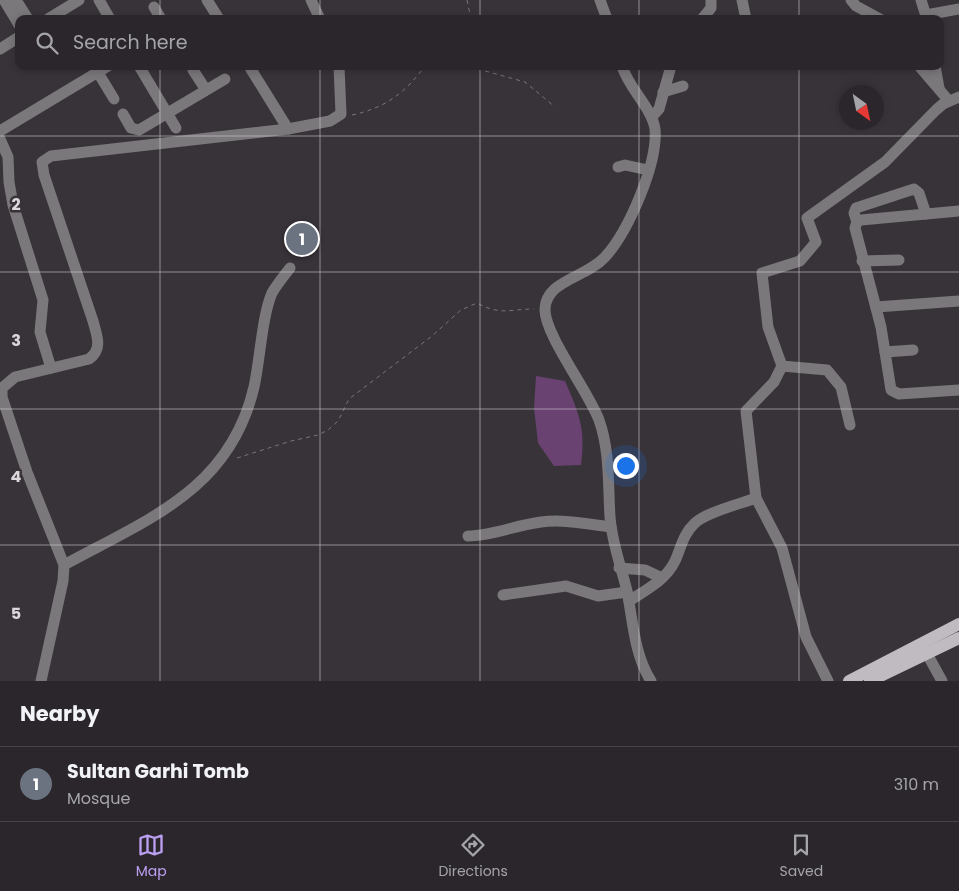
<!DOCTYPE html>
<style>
:root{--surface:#2a262b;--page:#322e33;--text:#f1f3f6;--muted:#a5a5a9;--line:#464347;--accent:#bca0f2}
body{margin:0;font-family:Poppins,sans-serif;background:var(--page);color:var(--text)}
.compass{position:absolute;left:839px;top:85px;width:45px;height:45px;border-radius:50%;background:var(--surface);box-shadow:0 2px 8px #0003;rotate:147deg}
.you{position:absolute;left:625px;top:465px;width:18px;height:18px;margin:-12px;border:4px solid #fff;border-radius:50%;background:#1a73e8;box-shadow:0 0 0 8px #1a73e833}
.badge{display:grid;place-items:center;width:32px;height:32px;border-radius:50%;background:var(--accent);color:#fff;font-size:16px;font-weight:700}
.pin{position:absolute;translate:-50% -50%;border:2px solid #fff;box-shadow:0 1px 5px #0006}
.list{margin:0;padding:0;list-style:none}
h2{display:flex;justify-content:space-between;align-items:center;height:65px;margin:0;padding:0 20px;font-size:21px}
h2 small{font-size:16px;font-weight:400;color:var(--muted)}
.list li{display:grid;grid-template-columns:32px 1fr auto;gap:15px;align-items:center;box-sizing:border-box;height:75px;padding:0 20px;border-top:1px solid var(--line)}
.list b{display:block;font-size:19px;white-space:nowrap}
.list p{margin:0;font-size:16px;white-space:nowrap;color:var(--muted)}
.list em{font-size:16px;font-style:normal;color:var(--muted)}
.icon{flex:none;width:28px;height:28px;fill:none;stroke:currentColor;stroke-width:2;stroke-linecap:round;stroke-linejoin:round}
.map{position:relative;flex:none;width:959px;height:681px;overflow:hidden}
.search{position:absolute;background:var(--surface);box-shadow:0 2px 8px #0003;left:15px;right:15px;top:15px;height:55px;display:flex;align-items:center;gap:12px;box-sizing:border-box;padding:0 18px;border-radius:10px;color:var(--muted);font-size:19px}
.sheet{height:140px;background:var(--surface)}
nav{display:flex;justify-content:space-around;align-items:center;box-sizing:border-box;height:70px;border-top:1px solid var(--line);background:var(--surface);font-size:14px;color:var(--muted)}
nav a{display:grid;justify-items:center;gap:2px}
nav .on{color:var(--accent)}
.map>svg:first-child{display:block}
.water{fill:#694272}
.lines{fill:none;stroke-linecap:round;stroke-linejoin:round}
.path{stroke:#79757a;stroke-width:1;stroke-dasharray:4 4;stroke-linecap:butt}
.minor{stroke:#7b787b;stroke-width:11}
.major{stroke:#c0bbc1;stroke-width:12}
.grid{fill:none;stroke:#dbd8dc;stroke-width:1;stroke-opacity:0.55}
.grid-label{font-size:16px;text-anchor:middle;font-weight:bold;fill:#dbd8dc;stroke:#383339;stroke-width:5;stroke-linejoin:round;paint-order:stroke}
</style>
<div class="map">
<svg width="959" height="681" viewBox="0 0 959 681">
<rect width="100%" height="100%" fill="#383339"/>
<path class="water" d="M536,376L565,381C579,414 586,428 581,465L554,466L538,443L534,408Z"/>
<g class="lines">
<g class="path">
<polyline points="467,0 471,19"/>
<polyline points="479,66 485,71 525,82 555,107"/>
<path d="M352,115C385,108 405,93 425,66"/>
<path d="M237,458L291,441L318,435L328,430L338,421L349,399L432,336L461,310L477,303C501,316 510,309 534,309"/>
</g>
<g class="minor">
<polyline points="4,0 19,25"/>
<polyline points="16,0 28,19"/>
<polyline points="99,0 110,19"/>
<polyline points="207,0 219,19"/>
<polyline points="311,0 320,19"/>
<polyline points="600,0 607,19"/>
<polyline points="742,0 746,19"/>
<polyline points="851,0 856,6 880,19"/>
<polyline points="921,0 927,19"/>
<polyline points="154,7 161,19"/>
<polyline points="926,15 959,9"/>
<polyline points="48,19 79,0"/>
<polyline points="702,19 711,8 711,0"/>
<polyline points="0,49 19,37"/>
<polyline points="94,66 114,99"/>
<polyline points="139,66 176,128"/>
<polyline points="249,66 288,129"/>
<path d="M622,66C629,89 652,108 655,129C658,164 628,232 605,257C586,278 546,280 545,309C544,334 589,392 599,420C610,450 608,486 610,517C612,543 621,566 627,591C633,621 634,654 651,681"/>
<polyline points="919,66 949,101"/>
<polyline points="935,66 939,88"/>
<polyline points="193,70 206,90"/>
<polyline points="663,92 683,86"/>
<polyline points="123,114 131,128 139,130 225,79"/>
<polyline points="652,117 659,109 671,66"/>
<polyline points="0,131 108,66"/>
<polyline points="0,139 8,157 9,182 13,205 43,300 40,332 51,368"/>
<polyline points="618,167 625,165 648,170"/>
<polyline points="959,211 861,220 857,222 855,228 881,327 891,390 899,394 959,390"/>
<polyline points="857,222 854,213 856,208 914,189 919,193 926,214"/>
<polyline points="862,261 899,260"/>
<polyline points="876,307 959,301"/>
<polyline points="885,352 913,350"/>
<polyline points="782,366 774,382 746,411 756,498 782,548 806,637 828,681"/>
<polyline points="850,425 841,387 827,370 782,366 768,327 762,273 800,261 816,242 807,218 885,162 936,110 943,104 959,97"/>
<path d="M468,536C492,536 516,525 541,522C563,519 588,524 611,527"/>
<path d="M64,565C148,519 230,490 254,387C260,360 262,316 272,293C277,284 284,276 290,268"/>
<polyline points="619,568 645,570 662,578"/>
<polyline points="503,595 566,586 598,596 627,592"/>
<path d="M629,601C646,590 666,580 675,561C681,548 683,534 695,523C707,512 740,504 756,498"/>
<polyline points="926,652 942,681"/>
<path d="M41,681L63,581L64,565L27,472L2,397V388L15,377L89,359C103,349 97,336 93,321L44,175L42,162L51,156L288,129L330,121L341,114L339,66"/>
</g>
<g class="major">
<polyline points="849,681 959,624"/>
<polyline points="870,681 959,638"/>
</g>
</g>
<path class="grid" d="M160,0V19M320,0V19M480,0V19M639,0V19M799,0V19M160,66V681M320,66V681M480,66V681M639,66V681M799,66V681M0,136H959M0,272H959M0,409H959M0,545H959"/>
<g class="grid-label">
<text x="16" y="210">2</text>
<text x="16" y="346">3</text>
<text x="16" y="482">4</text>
<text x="16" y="619">5</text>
</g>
</svg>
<svg class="compass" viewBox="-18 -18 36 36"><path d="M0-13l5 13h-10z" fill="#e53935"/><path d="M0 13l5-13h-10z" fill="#a5a5a9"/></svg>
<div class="you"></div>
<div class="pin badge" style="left:302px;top:239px;background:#6b7280">1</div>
<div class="search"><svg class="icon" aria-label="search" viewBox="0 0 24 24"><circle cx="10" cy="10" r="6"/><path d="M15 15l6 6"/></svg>Search here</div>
</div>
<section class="sheet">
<h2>Nearby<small></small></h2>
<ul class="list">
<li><span class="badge" style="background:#6b7280">1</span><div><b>Sultan Garhi Tomb</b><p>Mosque</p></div><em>310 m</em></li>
</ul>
</section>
<nav>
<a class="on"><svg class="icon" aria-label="map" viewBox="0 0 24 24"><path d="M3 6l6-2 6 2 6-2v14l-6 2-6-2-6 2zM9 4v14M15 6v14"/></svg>Map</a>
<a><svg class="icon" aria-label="directions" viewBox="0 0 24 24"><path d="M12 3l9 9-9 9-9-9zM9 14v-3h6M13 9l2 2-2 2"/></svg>Directions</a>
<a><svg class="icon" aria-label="saved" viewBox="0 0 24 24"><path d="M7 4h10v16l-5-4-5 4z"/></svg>Saved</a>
</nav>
